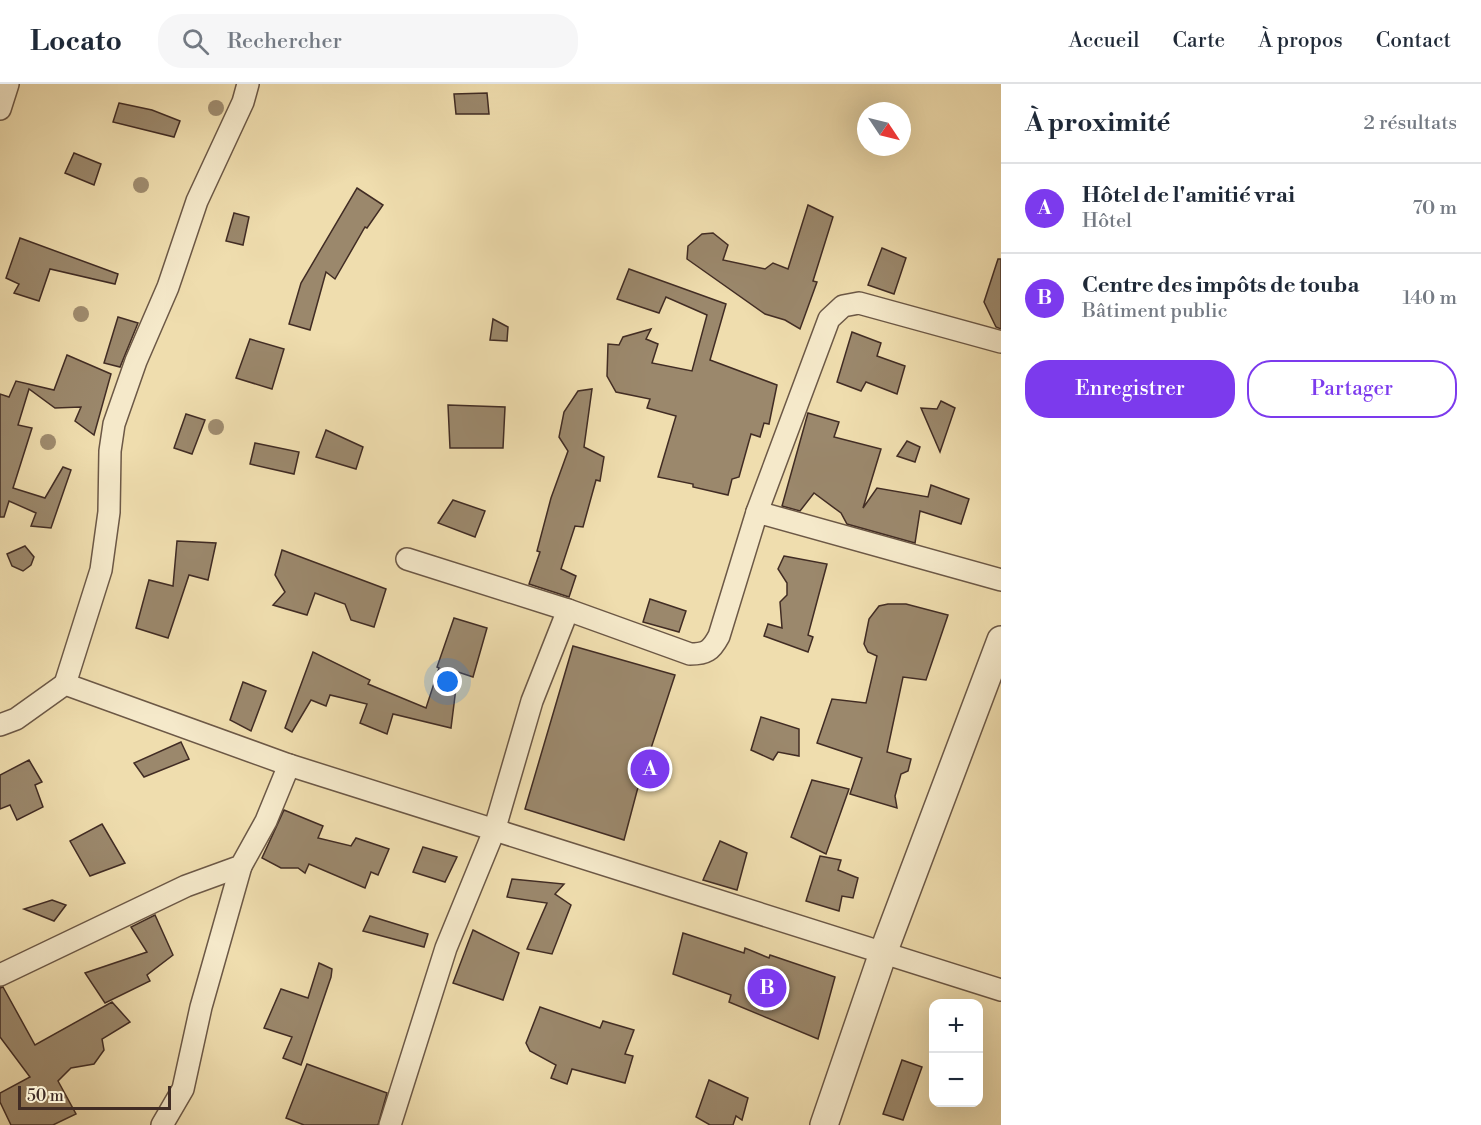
<!DOCTYPE html>
<html lang="fr">
<meta charset="utf-8">
<style>
:root{--surface:#fff;--page:#f6f6f7;--text:#1f2937;--muted:#747a83;--line:#e0e1e3;--accent:#7c3aed}
body{margin:0;font-family:"Libre Bodoni",serif;background:var(--page);color:var(--text)}
.controls{position:absolute;right:18px;bottom:18px;display:grid;overflow:hidden;border-radius:12px;box-shadow:0 6px 24px #0002}
.controls button{width:54px;height:54px;display:grid;place-items:center;padding:0;border:0;border-bottom:2px solid var(--line);background:var(--surface);color:var(--text);font:30px sans-serif}
.compass{position:absolute;left:857px;top:18px;width:54px;height:54px;border-radius:50%;background:var(--surface);box-shadow:0 6px 24px #0002;rotate:125deg}
.scale{position:absolute;left:18px;bottom:15px;width:153px;box-sizing:border-box;padding-left:6px;border:3px solid #412c24;border-top:0;font-size:16px;line-height:21px;white-space:nowrap;color:#412c24;-webkit-text-stroke:4px #f5e9ca;paint-order:stroke}
.you{position:absolute;left:448px;top:598px;width:21px;height:21px;margin:-15px;border:4px solid #fff;border-radius:50%;background:#1a73e8;box-shadow:0 0 0 9px #1a73e833}
.badge{display:grid;place-items:center;width:39px;height:39px;border-radius:50%;background:var(--accent);color:#fff;font-size:20px;font-weight:700}
.pin{position:absolute;translate:-50% -50%;border:3px solid #fff;box-shadow:0 2px 6px #0006}
.list{margin:0;padding:0;list-style:none}
h2{display:flex;justify-content:space-between;align-items:center;height:78px;margin:0;padding:0 24px;font-size:26px}
h2 small{font-size:20px;font-weight:400;color:var(--muted)}
.list li{display:grid;grid-template-columns:39px 1fr auto;gap:18px;align-items:center;box-sizing:border-box;height:90px;padding:0 24px;border-top:2px solid var(--line)}
.list b{display:block;font-size:22px;white-space:nowrap}
.list p{margin:0;font-size:20px;white-space:nowrap;color:var(--muted)}
.list em{font-size:20px;font-style:normal;color:var(--muted)}
.actions{display:flex;gap:12px;padding:18px 24px}
.actions a{flex:1;padding:14px 0;border:2px solid var(--accent);border-radius:24px;text-align:center;font-size:21px;color:var(--accent)}
.actions .main{background:var(--accent);color:#fff}
.icon{flex:none;width:33px;height:33px;fill:none;stroke:currentColor;stroke-width:2;stroke-linecap:round;stroke-linejoin:round}
.map{position:relative;flex:none;width:1001px;height:1041px;overflow:hidden}
header{display:flex;align-items:center;gap:36px;box-sizing:border-box;height:84px;padding:0 30px;background:var(--surface);border-bottom:2px solid var(--line)}
header strong{font-size:28px}
nav{display:flex;gap:33px;margin-inline-start:auto;font-size:21px}
.search{width:420px;height:54px;background:var(--page);display:flex;align-items:center;gap:15px;box-sizing:border-box;padding:0 21px;border-radius:24px;color:var(--muted);font-size:22px}
main{display:flex}
aside{flex:1;background:var(--surface)}
.map>svg:first-child{display:block}
.building{fill:#9b886c;stroke:#412c24;stroke-width:1.5}
.lines{fill:none;stroke-linecap:round;stroke-linejoin:round}
.minor-casing{stroke:#6c5846;stroke-width:24}
.tertiary-casing{stroke:#6c5846;stroke-width:30}
.minor{stroke:#f5e9ca;stroke-width:21}
.tertiary{stroke:#f5e9ca;stroke-width:27}
.tree{fill:#9f8c6f}
</style>
<header>
<strong>Locato</strong>
<div class="search"><svg class="icon" aria-label="search" viewBox="0 0 24 24"><circle cx="10" cy="10" r="6"/><path d="M15 15l6 6"/></svg>Rechercher</div>
<nav><a>Accueil</a><a>Carte</a><a>À propos</a><a>Contact</a></nav>
</header>
<main>
<div class="map">
<svg width="1001" height="1041" viewBox="0 0 1001 1041">
<rect width="100%" height="100%" fill="#efddae"/>
<filter id="stains"><feTurbulence type="fractalNoise" baseFrequency=".00333" numOctaves="4"/><feColorMatrix values="0 0 0 0 .2 0 0 0 0 .09 0 0 0 0 .02 0 0 0 .5 -.17"/></filter>
<radialGradient id="worn" r=".72"><stop offset=".6" stop-color="#630" stop-opacity="0"/><stop offset="1" stop-color="#630" stop-opacity=".3"/></radialGradient>
<g class="building">
<polygon points="487,9 489,30 456,30 454,10"/>
<polygon points="119,19 152,26 180,37 174,53 113,38"/>
<polygon points="74,69 101,80 94,101 65,89"/>
<polygon points="357,104 383,121 367,144 365,143 335,195 326,188 310,246 289,240 301,199"/>
<polygon points="808,121 833,133 813,197 817,198 800,245 785,236 765,230 687,175 688,162 702,150 713,149 728,161 723,176 765,185 773,179 788,185"/>
<polygon points="234,129 249,133 243,161 226,157"/>
<polygon points="20,154 118,190 115,200 50,185 39,217 14,209 19,200 6,194"/>
<polygon points="882,164 906,174 894,210 868,201"/>
<polygon points="998,175 1001,175 1001,245 996,243 984,218"/>
<polygon points="629,185 726,220 710,276 777,301 769,340 764,339 760,353 751,350 739,393 732,395 728,411 693,403 693,400 658,393 676,332 647,324 650,315 616,308 607,292 608,260 619,261 623,253 651,245 646,255 658,260 652,279 692,287 707,231 666,213 659,229 617,215"/>
<polygon points="118,233 138,239 120,283 104,279"/>
<polygon points="493,235 508,243 507,257 490,256"/>
<polygon points="852,248 881,259 877,272 905,282 897,310 866,298 861,307 837,298"/>
<polygon points="250,255 284,265 272,305 236,294"/>
<polygon points="67,271 111,290 94,351 75,337 81,323 55,324 29,305 18,341 32,344 13,404 45,414 63,383 71,386 51,444 31,442 36,429 9,417 4,433 0,433 0,310 9,313 16,297 54,306"/>
<polygon points="592,305 584,363 604,373 600,397 596,396 583,443 575,442 561,485 576,492 569,513 529,500 540,468 537,467 551,414 568,367 559,353 564,328 578,307"/>
<polygon points="941,317 955,324 940,368 921,324 937,325"/>
<polygon points="448,321 505,323 503,364 450,364"/>
<polygon points="808,329 839,338 834,353 881,365 863,424 877,404 928,413 931,401 969,415 961,440 920,427 915,459 847,440 841,429 814,409 800,427 782,422"/>
<polygon points="186,330 205,336 192,370 174,364"/>
<polygon points="326,346 363,363 356,385 316,373"/>
<polygon points="907,357 920,363 915,378 897,372"/>
<polygon points="255,359 299,368 294,390 250,380"/>
<polygon points="453,416 485,427 475,453 438,439"/>
<polygon points="177,457 216,459 208,496 189,491 168,554 136,544 149,496 173,502"/>
<polygon points="25,462 34,473 31,481 23,487 12,482 7,470"/>
<polygon points="282,466 386,505 374,543 351,536 345,520 315,509 307,531 273,521 285,508 275,491"/>
<polygon points="784,472 827,480 808,551 813,553 808,568 764,552 768,540 782,544 780,518 787,511 787,499 778,485"/>
<polygon points="650,515 686,527 679,548 643,538"/>
<polygon points="888,520 906,520 948,531 926,596 903,593 887,668 911,675 908,687 901,690 895,712 897,724 850,710 862,674 817,659 832,615 866,619 877,572 868,568 864,560 869,535 879,522"/>
<polygon points="454,534 487,544 473,593 458,588 451,644 393,630 387,650 360,639 367,620 330,611 326,622 311,616 292,648 285,644 313,568 370,596 368,600 426,624 439,584 437,583"/>
<polygon points="573,562 675,591 637,707 624,756 525,725"/>
<polygon points="243,598 266,607 251,647 230,636"/>
<polygon points="761,633 799,645 799,672 778,668 773,676 751,666"/>
<polygon points="181,658 189,675 144,693 134,679"/>
<polygon points="29,676 42,698 35,701 43,723 17,736 10,721 0,725 0,691"/>
<polygon points="812,696 849,705 826,770 791,753"/>
<polygon points="284,726 323,742 318,754 351,762 356,754 389,765 378,791 371,788 365,804 309,780 305,789 298,784 281,784 262,774"/>
<polygon points="102,740 125,779 90,792 70,757"/>
<polygon points="720,757 747,769 737,806 703,796"/>
<polygon points="423,763 457,773 445,798 413,788"/>
<polygon points="820,772 841,776 838,786 858,794 853,814 842,812 839,827 806,817"/>
<polygon points="512,795 564,800 555,810 571,821 552,870 527,865 547,819 507,813"/>
<polygon points="52,816 66,821 54,837 24,825"/>
<polygon points="155,831 173,871 147,891 150,897 105,919 85,889 147,868 131,843"/>
<polygon points="370,832 428,850 424,863 363,847"/>
<polygon points="473,846 519,869 503,916 453,899"/>
<polygon points="683,849 744,869 745,864 769,874 770,871 835,893 818,955 729,918 731,911 673,890"/>
<polygon points="319,879 332,885 331,893 301,981 283,974 292,953 264,944 281,905 308,914"/>
<polygon points="3,903 35,961 112,918 130,938 102,955 104,966 94,980 71,984 58,997 76,1030 53,1041 11,1041 0,1018 0,1009 30,993 0,953 0,904"/>
<polygon points="540,923 600,944 603,937 634,946 625,970 633,972 625,999 572,985 567,1000 551,994 556,981 530,967 526,959"/>
<polygon points="902,976 922,983 903,1036 883,1030"/>
<polygon points="307,980 387,1009 378,1041 304,1041 286,1034"/>
<polygon points="709,996 748,1014 742,1036 736,1032 733,1041 710,1041 696,1033"/>
</g>
<g class="lines">
<g class="minor-casing">
<g id="minor">
<polyline points="0,25 8,0"/>
<polyline points="757,428 829,235 843,222 859,219 1001,258"/>
<polyline points="407,475 568,526"/>
<polyline points="65,600 101,486 109,428 110,367 114,340 136,277 168,203 197,117 243,18 248,0"/>
<polyline points="0,641 16,635 65,600 289,681 1001,906"/>
<polyline points="0,891 186,802 241,782 266,737 289,681"/>
<polyline points="162,1041 183,1005 201,923 241,782"/>
<path d="M390,1041L446,864L494,747L532,617L568,526L690,570C706,570 711,567 719,552L757,428L1001,496"/>
</g>
</g>
<g class="tertiary-casing">
<polyline id="tertiary" points="824,1041 883,869 1001,556"/>
</g>
<use href="#minor" class="minor"/>
<use href="#tertiary" class="tertiary"/>
</g>
<g class="tree">
<circle cx="216" cy="24" r="8"/>
<circle cx="141" cy="101" r="8"/>
<circle cx="81" cy="230" r="8"/>
<circle cx="216" cy="343" r="8"/>
<circle cx="48" cy="358" r="8"/>
</g>
<rect width="100%" height="100%" filter="url(#stains)"/>
<rect width="100%" height="100%" fill="url(#worn)"/>
</svg>
<div class="controls">
<button>+</button>
<button>−</button>
</div>
<svg class="compass" viewBox="-18 -18 36 36"><path d="M0-13l5 13h-10z" fill="#e53935"/><path d="M0 13l5-13h-10z" fill="#747a83"/></svg>
<div class="scale">50 m</div>
<div class="you"></div>
<div class="pin badge" style="left:650px;top:685px">A</div>
<div class="pin badge" style="left:767px;top:904px">B</div>
</div>
<aside>
<h2>À proximité<small>2 résultats</small></h2>
<ul class="list">
<li><span class="badge">A</span><div><b>Hôtel de l'amitié vrai</b><p>Hôtel</p></div><em>70 m</em></li>
<li><span class="badge">B</span><div><b>Centre des impôts de touba</b><p>Bâtiment public</p></div><em>140 m</em></li>
</ul>
<div class="actions"><a class="main">Enregistrer</a><a>Partager</a></div>
</aside>
</main>
